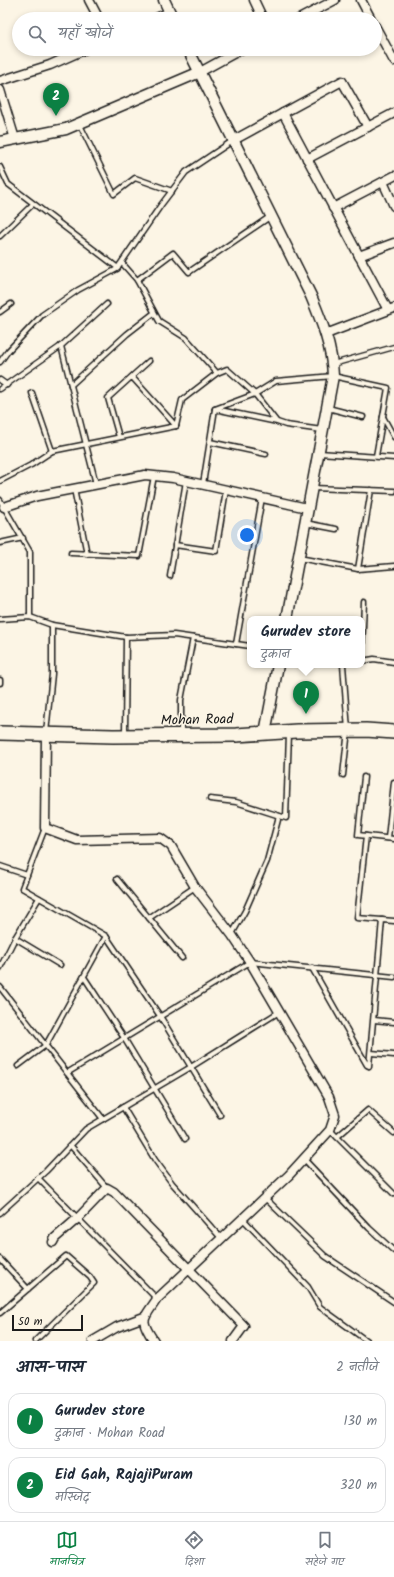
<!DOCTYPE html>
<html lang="hi">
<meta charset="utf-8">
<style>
:root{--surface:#fff;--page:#f2f2f3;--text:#1f2937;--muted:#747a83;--line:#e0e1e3;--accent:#0b8043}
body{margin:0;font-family:Kalam,"Playpen Sans Deva",sans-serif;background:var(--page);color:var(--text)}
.scale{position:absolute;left:12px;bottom:10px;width:71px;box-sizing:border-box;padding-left:4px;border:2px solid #1c1c1c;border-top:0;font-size:11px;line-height:14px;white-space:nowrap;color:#1c1c1c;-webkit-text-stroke:3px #fcf5e5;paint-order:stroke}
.you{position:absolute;left:247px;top:535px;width:14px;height:14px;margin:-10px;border:3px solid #fff;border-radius:50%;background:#1a73e8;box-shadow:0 0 0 6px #1a73e833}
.badge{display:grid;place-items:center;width:26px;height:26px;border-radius:50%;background:var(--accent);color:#fff;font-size:13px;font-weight:700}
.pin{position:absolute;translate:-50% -33px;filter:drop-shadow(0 1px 2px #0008)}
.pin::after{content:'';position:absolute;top:21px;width:14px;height:12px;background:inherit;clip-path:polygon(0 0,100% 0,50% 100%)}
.popup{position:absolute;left:247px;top:616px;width:118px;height:52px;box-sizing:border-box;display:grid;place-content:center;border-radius:8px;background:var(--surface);filter:drop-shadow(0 1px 3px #0005);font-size:13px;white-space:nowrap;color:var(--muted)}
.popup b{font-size:15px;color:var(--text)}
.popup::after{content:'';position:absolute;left:50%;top:100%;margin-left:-8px;border:8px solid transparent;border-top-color:var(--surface)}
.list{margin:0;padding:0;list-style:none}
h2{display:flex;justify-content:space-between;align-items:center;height:52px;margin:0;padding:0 16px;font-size:17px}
h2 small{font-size:13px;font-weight:400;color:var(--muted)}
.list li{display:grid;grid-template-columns:26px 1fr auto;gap:12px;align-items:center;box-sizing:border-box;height:56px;margin:0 8px 8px;padding:0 8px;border:1px solid var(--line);border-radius:12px}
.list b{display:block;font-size:15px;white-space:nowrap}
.list p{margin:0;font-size:13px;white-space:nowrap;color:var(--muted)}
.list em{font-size:13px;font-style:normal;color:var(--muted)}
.icon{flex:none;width:22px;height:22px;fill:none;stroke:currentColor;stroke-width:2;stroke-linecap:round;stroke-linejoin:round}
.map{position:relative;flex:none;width:394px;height:1341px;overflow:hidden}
.search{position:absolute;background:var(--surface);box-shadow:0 2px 6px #0003;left:12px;right:12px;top:12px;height:44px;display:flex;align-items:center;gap:10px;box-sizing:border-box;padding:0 14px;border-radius:22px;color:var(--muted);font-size:15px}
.sheet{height:180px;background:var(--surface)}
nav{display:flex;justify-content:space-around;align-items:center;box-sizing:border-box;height:56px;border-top:1px solid var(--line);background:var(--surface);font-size:11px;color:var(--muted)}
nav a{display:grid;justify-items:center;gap:2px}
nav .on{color:var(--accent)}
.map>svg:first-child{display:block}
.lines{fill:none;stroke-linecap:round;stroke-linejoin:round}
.service-casing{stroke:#1c1c1c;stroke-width:7}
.minor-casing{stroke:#1c1c1c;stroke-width:11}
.tertiary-casing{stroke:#1c1c1c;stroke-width:13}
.primary-casing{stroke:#1c1c1c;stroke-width:16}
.service{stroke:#fcf5e5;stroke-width:4}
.minor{stroke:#fcf5e5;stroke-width:8}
.tertiary{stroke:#fcf5e5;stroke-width:10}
.primary{stroke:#fcf5e5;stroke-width:13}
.labels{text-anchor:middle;stroke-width:3;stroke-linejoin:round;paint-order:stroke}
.street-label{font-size:14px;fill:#1c1c1c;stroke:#fcf5e5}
</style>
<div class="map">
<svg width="394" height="1341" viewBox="0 0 394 1341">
<rect width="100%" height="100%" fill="#fcf5e5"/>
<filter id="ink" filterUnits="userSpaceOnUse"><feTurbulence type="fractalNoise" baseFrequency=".025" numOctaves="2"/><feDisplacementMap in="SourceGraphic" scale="8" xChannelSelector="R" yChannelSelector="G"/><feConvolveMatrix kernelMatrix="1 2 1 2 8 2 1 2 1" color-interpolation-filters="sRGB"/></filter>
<g filter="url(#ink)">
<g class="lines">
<g class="service-casing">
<g id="service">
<polyline points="79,123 114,194 135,178 172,191"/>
<polyline points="0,167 8,184 118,268"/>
<polyline points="0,236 33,204"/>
<polyline points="122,263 137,280 159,321 186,338 217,373 182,400 176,426"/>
<polyline points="137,280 173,253 189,272 271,216"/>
<polyline points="0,312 11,304"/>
<polyline points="61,346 96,484"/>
<polyline points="0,362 8,351 42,315 78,290 117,269 161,205 186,172 234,140"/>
<polyline points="333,364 394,347"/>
<polyline points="217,373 227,369 255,394 276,421"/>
<polyline points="132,377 176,426"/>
<polyline points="0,380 7,385"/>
<polyline points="71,385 127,334 154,313"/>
<polyline points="0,389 61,346 107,304"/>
<polyline points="32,393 52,451 176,426"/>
<polyline points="328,408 363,417"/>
<polyline points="215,409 255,394 276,381 333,376 388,388 376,456"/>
<polyline points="215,409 277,422 286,425 322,430"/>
<polyline points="383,417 394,437"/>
<polyline points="119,437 108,398 149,361"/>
<polyline points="210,442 266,454"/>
<polyline points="319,453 394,458"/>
<polyline points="0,481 31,465 52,451"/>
<polyline points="203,484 215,409"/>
<polyline points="312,488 394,491"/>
<polyline points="74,489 87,554"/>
<polyline points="0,500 30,552 30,617"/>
<polyline points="305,523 336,529"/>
<polyline points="0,543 23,538"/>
<polyline points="175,545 216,551 226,490"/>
<polyline points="71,553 139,556 154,476"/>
<polyline points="299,558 358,569 394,566"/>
<polyline points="358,569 371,490"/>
<polyline points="170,576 186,481"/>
<polyline points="0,619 30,617 52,625 126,637 174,635 250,646"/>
<polyline points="236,644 262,498"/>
<polyline points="362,650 364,602"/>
<polyline points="362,661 374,659 394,662"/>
<polyline points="343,665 348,730 343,775"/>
<polyline points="0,680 0,683"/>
<polyline points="46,733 52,674 52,625"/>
<polyline points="125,734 126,637"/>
<polyline points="181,734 181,700 193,638"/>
<polyline points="364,777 358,835 394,839"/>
<polyline points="210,799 236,802 286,818 289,734"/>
<polyline points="45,828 22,888 106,936 160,1016 220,1115"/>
<polyline points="366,836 357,918 394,921"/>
<polyline points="388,838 394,782"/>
<polyline points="0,866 27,875"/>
<polyline points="117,879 182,958"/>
<polyline points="149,918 195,887"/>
<polyline points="232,934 245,911 267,861 279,816"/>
<polyline points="15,938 60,965"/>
<polyline points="0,968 15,938 39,898"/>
<polyline points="312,968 367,1065 369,1066 382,920"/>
<polyline points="84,977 124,1038 185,1139"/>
<polyline points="0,987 103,1119"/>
<polyline points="374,1020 394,1022"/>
<polyline points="371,1053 394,1055"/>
<polyline points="18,1066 46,1045 106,936"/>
<polyline points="67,1073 250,962 394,977"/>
<polyline points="123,1107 155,1160 172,1183 221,1238"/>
<polyline points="330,1130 394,1194"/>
<polyline points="337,1137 368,1110 394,1133"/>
<polyline points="71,1146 107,1188"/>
<polyline points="304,1159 369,1228 394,1251"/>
<polyline points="38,1178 157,1299"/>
<polyline points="265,1198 325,1256 394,1302"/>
<polyline points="0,1213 46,1171 86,1129 191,1067 279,1012"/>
<polyline points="243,1219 308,1287 320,1307 367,1341"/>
<polyline points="0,1259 28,1289"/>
<polyline points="0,1313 66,1256 90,1277 94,1283 35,1341"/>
</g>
</g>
<g class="minor-casing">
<g id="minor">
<polyline points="89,0 99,19"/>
<polyline points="254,0 263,19"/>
<polyline points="361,0 371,19"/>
<polyline points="154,19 170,12"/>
<polyline points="299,19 335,0"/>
<polyline points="375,26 394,61"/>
<polyline points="200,72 242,49"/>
<polyline points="0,81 50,65 86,49"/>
<polyline points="0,90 15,139"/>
<polyline points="283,113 388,310"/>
<polyline points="234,140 342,81 368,127"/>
<polyline points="307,159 394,113"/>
<polyline points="383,182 394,206"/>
<polyline points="333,208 394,176"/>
<polyline points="359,256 394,243"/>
<polyline points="326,334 394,308"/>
<polyline points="4,507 37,496 145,475 173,478 307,508"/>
<path d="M46,735L45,828L77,840L160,838L171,846L195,887L232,935L250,962L329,1097L335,1115L330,1130L289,1175L157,1299C143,1320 139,1319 154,1341"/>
<polyline points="53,1242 55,1238 78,1218 107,1188 114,1192 244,1326 233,1341"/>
<polyline points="93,1341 117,1327 144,1317"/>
</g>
</g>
<g class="tertiary-casing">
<g id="tertiary">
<polyline points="164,0 173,19"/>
<path d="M188,49L311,296C322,322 332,347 333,376L287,619"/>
<polyline points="0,142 66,129 200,72"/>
<polyline points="265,733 278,665"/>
</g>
</g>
<g class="primary-casing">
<polyline id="primary" points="0,733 113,736 236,735 297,731 366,730 394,732"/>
</g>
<use href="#service" class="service"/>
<use href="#minor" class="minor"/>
<use href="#tertiary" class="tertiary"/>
<use href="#primary" class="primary"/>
</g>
</g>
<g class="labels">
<g class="street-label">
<text transform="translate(197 719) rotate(-1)" y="5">Mohan Road</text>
</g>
</g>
</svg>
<div class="scale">50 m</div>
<div class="you"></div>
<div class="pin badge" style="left:306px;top:714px">1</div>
<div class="popup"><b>Gurudev store</b>दुकान</div>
<div class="pin badge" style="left:56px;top:116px">2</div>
<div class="search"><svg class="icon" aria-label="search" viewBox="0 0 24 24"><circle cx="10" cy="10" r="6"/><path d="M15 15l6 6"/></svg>यहाँ खोजें</div>
</div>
<section class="sheet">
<h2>आस-पास<small>2 नतीजे</small></h2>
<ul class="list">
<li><span class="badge">1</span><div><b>Gurudev store</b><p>दुकान · Mohan Road</p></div><em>130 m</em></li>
<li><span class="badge">2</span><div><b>Eid Gah, RajajiPuram</b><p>मस्जिद</p></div><em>320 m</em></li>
</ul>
</section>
<nav>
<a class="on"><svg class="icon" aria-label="map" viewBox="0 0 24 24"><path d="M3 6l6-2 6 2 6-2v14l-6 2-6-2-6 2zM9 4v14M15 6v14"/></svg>मानचित्र</a>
<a><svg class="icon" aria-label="directions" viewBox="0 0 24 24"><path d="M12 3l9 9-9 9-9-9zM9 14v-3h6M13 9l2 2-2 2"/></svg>दिशा</a>
<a><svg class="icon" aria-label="saved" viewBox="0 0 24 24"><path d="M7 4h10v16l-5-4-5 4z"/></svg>सहेजे गए</a>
</nav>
